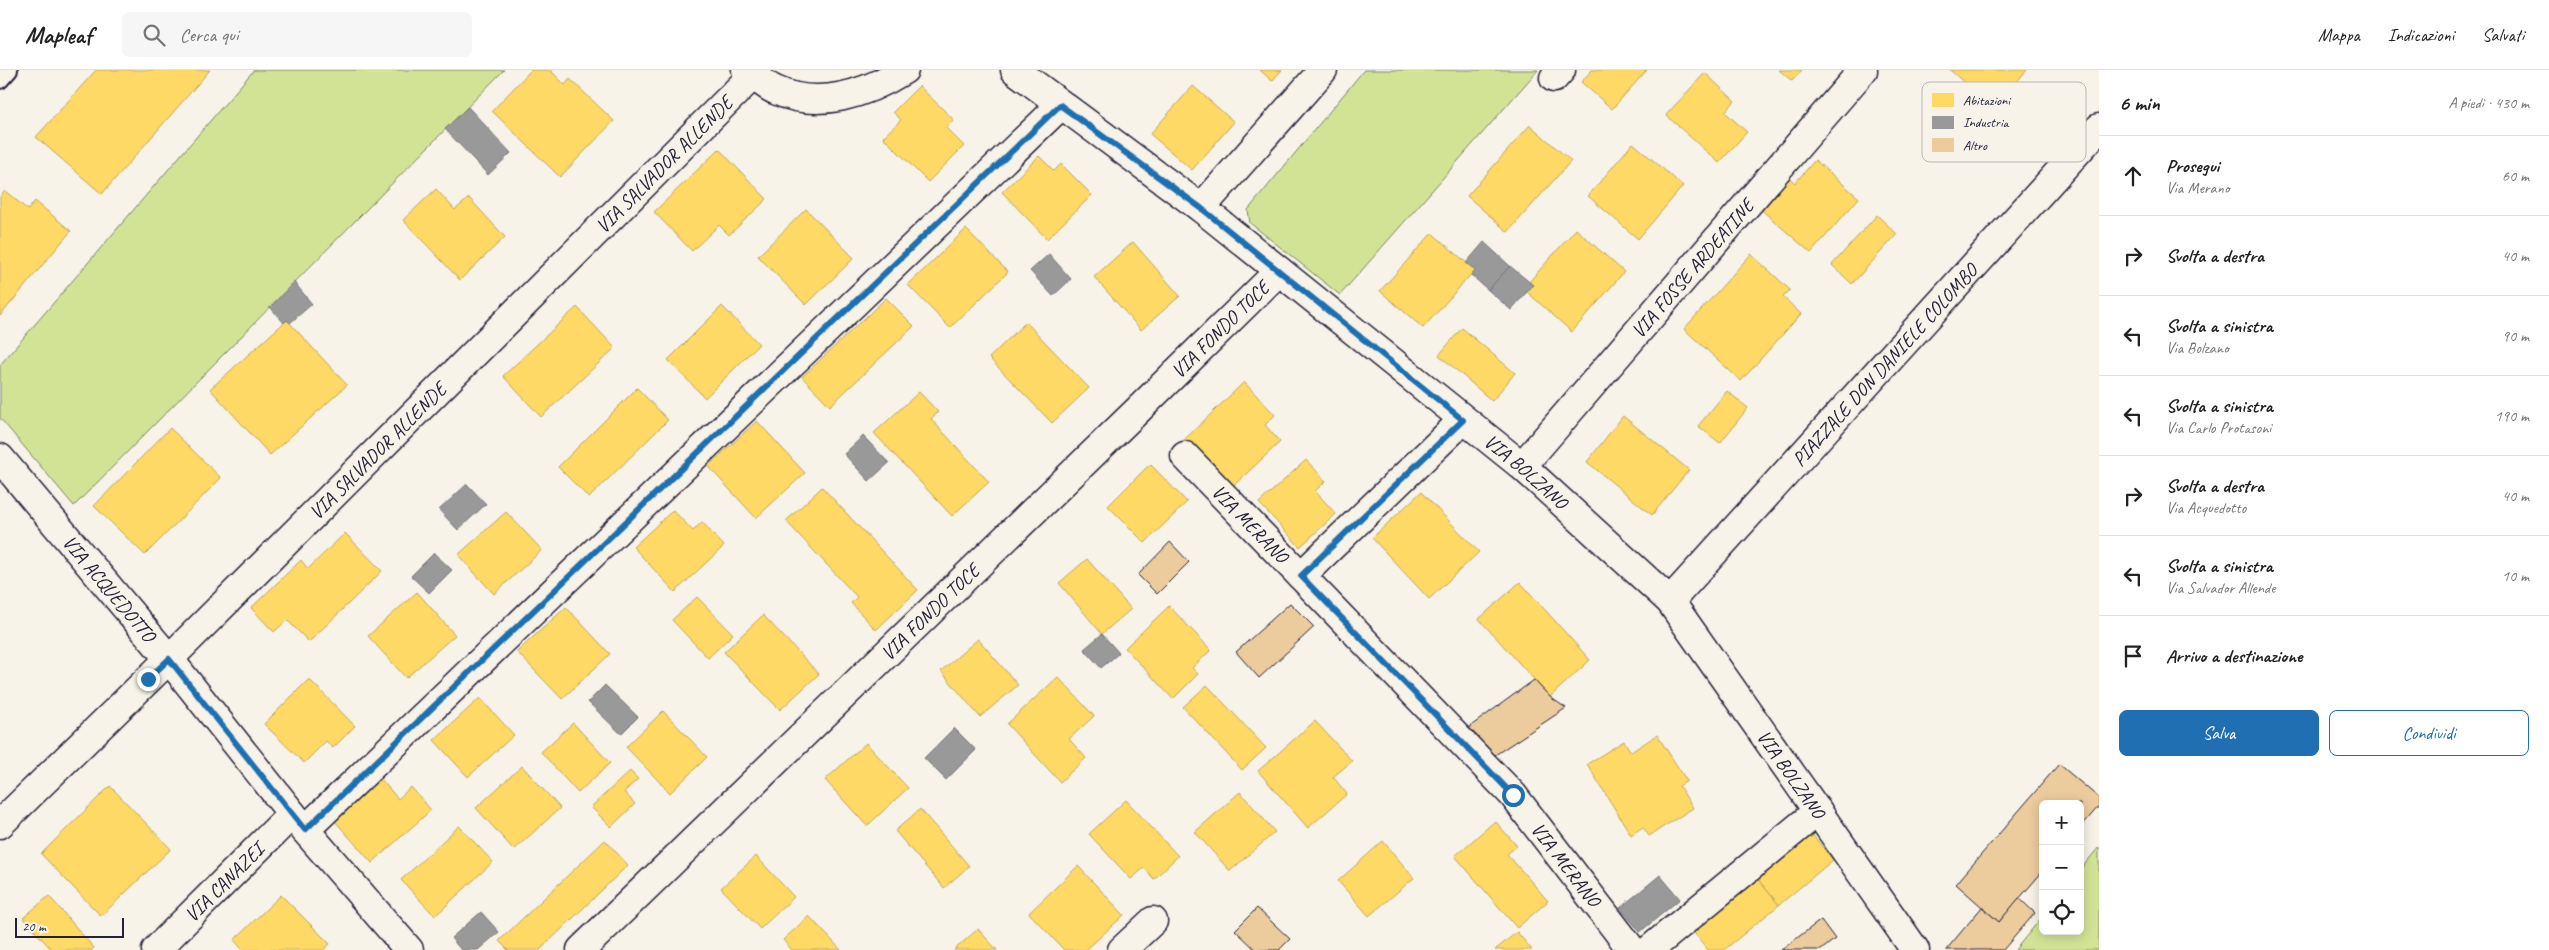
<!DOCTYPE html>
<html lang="it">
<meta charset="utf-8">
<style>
:root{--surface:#fff;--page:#f6f6f6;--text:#222;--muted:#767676;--line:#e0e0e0;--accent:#1f6fb2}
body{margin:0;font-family:Caveat,sans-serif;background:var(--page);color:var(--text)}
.controls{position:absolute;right:15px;bottom:15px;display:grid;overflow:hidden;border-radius:8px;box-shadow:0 2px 12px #0003}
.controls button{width:45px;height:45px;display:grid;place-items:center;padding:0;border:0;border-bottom:1px solid var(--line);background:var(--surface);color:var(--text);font:25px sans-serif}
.scale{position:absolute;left:15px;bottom:12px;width:109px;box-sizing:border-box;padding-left:5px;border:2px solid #22223b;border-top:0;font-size:14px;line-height:18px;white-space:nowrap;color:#22223b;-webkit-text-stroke:4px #f7f3e8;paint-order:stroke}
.stop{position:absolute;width:15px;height:15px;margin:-11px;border:4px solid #1f6fb2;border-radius:50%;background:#fff}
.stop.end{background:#1f6fb2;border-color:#fff;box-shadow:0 1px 5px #0008}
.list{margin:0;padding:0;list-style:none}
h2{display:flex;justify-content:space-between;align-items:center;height:65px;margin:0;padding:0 20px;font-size:21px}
h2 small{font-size:16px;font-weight:400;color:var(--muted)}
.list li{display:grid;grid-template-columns:32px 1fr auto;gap:15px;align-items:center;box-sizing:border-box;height:80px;padding:0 20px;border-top:1px solid var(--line)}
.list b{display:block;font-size:19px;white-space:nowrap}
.list p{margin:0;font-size:16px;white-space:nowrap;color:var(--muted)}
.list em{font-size:16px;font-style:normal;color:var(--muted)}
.actions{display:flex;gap:10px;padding:15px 20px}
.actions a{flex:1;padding:11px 0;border:1px solid var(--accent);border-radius:8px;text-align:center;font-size:18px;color:var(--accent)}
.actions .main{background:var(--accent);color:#fff}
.icon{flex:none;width:28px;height:28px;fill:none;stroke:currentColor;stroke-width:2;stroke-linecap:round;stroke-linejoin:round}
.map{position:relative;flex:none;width:2099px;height:880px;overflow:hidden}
header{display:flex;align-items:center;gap:30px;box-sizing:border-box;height:70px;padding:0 25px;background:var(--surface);border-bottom:1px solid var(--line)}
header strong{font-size:24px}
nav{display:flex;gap:28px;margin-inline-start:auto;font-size:18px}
.search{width:350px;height:45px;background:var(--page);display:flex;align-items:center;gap:12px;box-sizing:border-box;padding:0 18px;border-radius:8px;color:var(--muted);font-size:19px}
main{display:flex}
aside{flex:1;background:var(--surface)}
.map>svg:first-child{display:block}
.green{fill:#d3e396;stroke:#7a8268}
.homes{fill:#ffd966;stroke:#bda259}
.industry{fill:#999;stroke:#75757d}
.building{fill:#eccb9d;stroke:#22223b}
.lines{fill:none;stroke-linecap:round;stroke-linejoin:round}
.lane-casing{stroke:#22223b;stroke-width:20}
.street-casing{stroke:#22223b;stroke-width:31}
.lane{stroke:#f7f3e8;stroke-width:16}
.street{stroke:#f7f3e8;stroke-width:28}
.route{stroke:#1f6fb2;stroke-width:6}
.labels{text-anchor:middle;stroke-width:5;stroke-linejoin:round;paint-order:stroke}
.street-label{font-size:20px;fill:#22223b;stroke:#f7f3e8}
.key{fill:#f7f3e8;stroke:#b7b4b4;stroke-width:1}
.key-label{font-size:14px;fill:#22223b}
</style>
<header>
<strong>Mapleaf</strong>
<div class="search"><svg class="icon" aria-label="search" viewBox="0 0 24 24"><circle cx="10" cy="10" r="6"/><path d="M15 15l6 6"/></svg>Cerca qui</div>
<nav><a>Mappa</a><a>Indicazioni</a><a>Salvati</a></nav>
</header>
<main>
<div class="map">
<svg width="2099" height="880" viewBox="0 0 2099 880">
<rect width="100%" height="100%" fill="#f7f3e8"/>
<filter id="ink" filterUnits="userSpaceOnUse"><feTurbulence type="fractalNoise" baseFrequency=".02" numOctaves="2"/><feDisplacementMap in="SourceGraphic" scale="10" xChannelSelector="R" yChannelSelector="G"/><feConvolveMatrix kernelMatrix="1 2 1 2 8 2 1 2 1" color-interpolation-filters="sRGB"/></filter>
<g filter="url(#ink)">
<g class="green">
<polygon points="254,0 504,0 74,436 0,348 0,295"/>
<polygon points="1364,0 1538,0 1340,225 1250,153 1248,140"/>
<polygon points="2099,777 2099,880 2015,880 2043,846 2043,861 2080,861 2080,800"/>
</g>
<g class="homes">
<polygon points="96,0 210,0 102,124 36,67"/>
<polygon points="531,0 550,0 565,15 570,9 614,51 560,107 492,41"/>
<polygon points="1260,0 1282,0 1272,11"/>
<polygon points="1592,0 1647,0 1612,39 1581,12"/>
<polygon points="1779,0 1802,0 1792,11"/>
<polygon points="1950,0 2027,0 2004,27 1997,21 1986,32"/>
<polygon points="1705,3 1735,31 1725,42 1747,62 1719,93 1666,45"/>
<polygon points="919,16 954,50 946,58 964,76 928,112 883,67 901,50 893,42"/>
<polygon points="1193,16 1234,52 1192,100 1150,64"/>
<polygon points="1530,55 1571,91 1508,162 1467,126"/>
<polygon points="1633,73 1683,116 1638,169 1588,126"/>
<polygon points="719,79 767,129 729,165 719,155 692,181 654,142"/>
<polygon points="1039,86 1054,101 1061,94 1092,125 1047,169 1002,122"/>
<polygon points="1815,90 1859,128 1811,183 1758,137 1786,105 1795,113"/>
<polygon points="436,119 455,140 469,128 505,167 460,210 403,150"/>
<polygon points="5,121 28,140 35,131 71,161 0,246 0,127"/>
<polygon points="806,139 854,188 806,235 758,186"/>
<polygon points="1877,145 1897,164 1852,214 1832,195"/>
<polygon points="966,159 1008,202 950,258 908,215"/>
<polygon points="1576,159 1624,202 1572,262 1527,222 1533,215 1529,212"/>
<polygon points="1432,163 1475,200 1423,258 1380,221"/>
<polygon points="1133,172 1180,226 1141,260 1094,207"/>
<polygon points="1751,184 1790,220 1783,227 1801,244 1741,311 1684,259"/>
<polygon points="886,228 914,256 830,336 802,307"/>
<polygon points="722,236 759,274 705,328 668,290"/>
<polygon points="577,237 615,278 541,347 503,306"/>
<polygon points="287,250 347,315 270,385 210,319"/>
<polygon points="1026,252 1089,318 1052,353 989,288"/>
<polygon points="1462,258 1515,303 1492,331 1439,285"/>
<polygon points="1244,312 1275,345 1265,355 1280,372 1229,420 1183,371"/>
<polygon points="637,318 668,350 589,428 558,397"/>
<polygon points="1727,321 1748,338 1720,373 1698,356"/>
<polygon points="919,322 938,342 931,349 989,412 952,446 874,363"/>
<polygon points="1623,346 1689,400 1652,445 1587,392"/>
<polygon points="757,351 805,403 756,448 708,396"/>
<polygon points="170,358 221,408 145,485 94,436"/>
<polygon points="1306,390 1326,411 1315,421 1336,444 1300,477 1259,433"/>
<polygon points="1150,394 1187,432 1145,473 1108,436"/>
<polygon points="822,417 918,520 876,560 851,533 857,527 786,451"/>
<polygon points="1421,422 1479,482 1429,529 1372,468"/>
<polygon points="673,440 693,461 702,452 724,476 675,522 633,477"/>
<polygon points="506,442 542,480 494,524 458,485"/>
<polygon points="345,463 382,501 309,572 287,550 274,562 251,538 301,490 308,499"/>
<polygon points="1087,489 1131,539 1102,564 1059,513"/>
<polygon points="1520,512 1590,590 1550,627 1479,549"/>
<polygon points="417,522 455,565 406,608 368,566"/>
<polygon points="697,527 733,564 708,588 672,550"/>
<polygon points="1169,536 1211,580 1192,598 1198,604 1173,629 1125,578"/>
<polygon points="566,537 610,584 562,629 517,582"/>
<polygon points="763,545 819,604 780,640 724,582"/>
<polygon points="978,569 1018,615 980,647 941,601"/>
<polygon points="1058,607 1094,646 1069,669 1086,688 1060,712 1007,654"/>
<polygon points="309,609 355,656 333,678 326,671 304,693 264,654"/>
<polygon points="1207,615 1266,678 1242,700 1183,637"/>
<polygon points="480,628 514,665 468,707 434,670"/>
<polygon points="663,641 707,687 670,723 626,677"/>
<polygon points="1315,651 1352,691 1333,707 1347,724 1308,758 1258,701"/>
<polygon points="573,653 610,693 578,723 541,682"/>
<polygon points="1657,665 1687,711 1679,716 1693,738 1649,766 1643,757 1631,765 1587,694 1624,671 1631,682"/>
<polygon points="866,673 908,718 867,756 825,710"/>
<polygon points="522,696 560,738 514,780 476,738"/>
<polygon points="630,701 638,709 624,722 635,734 611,757 591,737"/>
<polygon points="380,708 398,729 411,717 431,740 372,793 334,750"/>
<polygon points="110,716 171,779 101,846 41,784"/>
<polygon points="1240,722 1275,762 1230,801 1195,762"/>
<polygon points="1126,730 1178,786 1154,809 1144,798 1131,809 1089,764"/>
<polygon points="920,739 969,796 944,818 895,761"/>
<polygon points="1495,751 1517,776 1507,784 1548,831 1517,858 1455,786"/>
<polygon points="459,756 493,792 435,846 401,810"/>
<polygon points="1810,762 1833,790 1779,835 1756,807"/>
<polygon points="605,770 628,795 540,880 508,880 499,871"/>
<polygon points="1383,771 1414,808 1369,846 1338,811"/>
<polygon points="756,786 794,827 760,859 721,818"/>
<polygon points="1078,796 1124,845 1086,880 1064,880 1029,843"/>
<polygon points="1756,807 1779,835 1724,880 1708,880 1691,859"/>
<polygon points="281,825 330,874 323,880 243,880 234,870"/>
<polygon points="49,826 94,878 92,880 52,880 23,848"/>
<polygon points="809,846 841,880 792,880 783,870"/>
<polygon points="978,859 997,880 954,880"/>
<polygon points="1517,862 1532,880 1495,880"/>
</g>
<g class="industry">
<polygon points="468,37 511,83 488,105 445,59"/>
<polygon points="1484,172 1510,196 1488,220 1471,205 1475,200 1466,193"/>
<polygon points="1049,184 1071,209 1053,226 1030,201"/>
<polygon points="1510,196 1533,215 1511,240 1488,220"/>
<polygon points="294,212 312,234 290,253 287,250 284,253 270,237"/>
<polygon points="863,366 889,393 869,411 844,384"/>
<polygon points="467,414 486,434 458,460 439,440"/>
<polygon points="434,483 452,500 429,523 411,506"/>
<polygon points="1102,564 1119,583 1101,598 1084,579"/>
<polygon points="605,615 638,647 621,664 588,632"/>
<polygon points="954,658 976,680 946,710 924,688"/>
<polygon points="1660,805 1680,829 1640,862 1620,838"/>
<polygon points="481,842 499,862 478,880 461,880 451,868"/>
</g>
<g class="building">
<polygon points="1170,472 1189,492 1157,524 1138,505"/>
<polygon points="1290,533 1314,557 1259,608 1236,582"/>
<polygon points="1534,610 1550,627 1566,638 1495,685 1468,658"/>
<polygon points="2059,694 2099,728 2099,736 2080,758 2080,734 2043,734 2043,801 1999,852 1956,814"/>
<polygon points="2019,828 2035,843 2003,880 1946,880 1982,837 1999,852"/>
<polygon points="1257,838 1290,869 1279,880 1256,880 1235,860"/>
<polygon points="1821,850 1835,869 1821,880 1781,880"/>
</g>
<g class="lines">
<g class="lane-casing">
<polyline id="lane" points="0,10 9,0"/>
</g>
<g class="street-casing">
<g id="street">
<path d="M746,0C756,6 765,16 775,20C818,40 866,24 904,0"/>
<path id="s1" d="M1015,0L1201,138L1522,396L1670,531L1915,880"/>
<polyline points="1554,8 1561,0"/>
<polyline points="1201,138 1323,0"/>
<path id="s2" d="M1185,386L1513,725L1632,880"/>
<path id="s3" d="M0,388L169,589L305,760L409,880"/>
<path id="s4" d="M1522,396L1863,0"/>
<polyline points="1301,506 1463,350"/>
<path id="s5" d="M1670,531L2099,58"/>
<path id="s6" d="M0,754L169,589L753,5"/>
<polyline points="305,760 1061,35"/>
<path id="s7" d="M156,880L292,744"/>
<path id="s8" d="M581,880L1138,340L1279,201"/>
<polyline points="1122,880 1153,851"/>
<polyline points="1649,880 1818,741"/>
</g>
</g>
<use href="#lane" class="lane"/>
<use href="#street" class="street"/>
</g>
</g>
<g class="lines" filter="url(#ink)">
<polyline class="route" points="148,609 169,589 305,760 1060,35 1201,138 1463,350 1301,506 1513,725"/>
</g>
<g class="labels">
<g class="street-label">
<text dy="7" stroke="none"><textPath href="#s6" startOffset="936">VIA SALVADOR ALLENDE</textPath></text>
<text dy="7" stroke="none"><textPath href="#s4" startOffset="261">VIA FOSSE ARDEATINE</textPath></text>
<text dy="7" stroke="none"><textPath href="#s8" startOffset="891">VIA FONDO TOCE</textPath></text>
<text dy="7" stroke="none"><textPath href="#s5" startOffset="319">PIAZZALE DON DANIELE COLOMBO</textPath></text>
<text dy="7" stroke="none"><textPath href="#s6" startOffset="531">VIA SALVADOR ALLENDE</textPath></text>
<text dy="7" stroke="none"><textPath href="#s1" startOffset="650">VIA BOLZANO</textPath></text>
<text dy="7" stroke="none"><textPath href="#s2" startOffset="94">VIA MERANO</textPath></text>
<text dy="7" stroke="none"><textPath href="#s3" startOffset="170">VIA ACQUEDOTTO</textPath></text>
<text dy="7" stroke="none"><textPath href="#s8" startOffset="486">VIA FONDO TOCE</textPath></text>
<text dy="7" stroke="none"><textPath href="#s1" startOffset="1055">VIA BOLZANO</textPath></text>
<text dy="7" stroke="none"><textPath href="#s2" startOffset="559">VIA MERANO</textPath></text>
<text dy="7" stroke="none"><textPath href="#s7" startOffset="96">VIA CANAZEI</textPath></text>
</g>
</g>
<rect x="1922" y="12" width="164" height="80" rx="8" class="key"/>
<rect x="1932" y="23" width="22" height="14" fill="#ffd966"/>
<rect x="1932" y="46" width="22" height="13" fill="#999"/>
<rect x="1932" y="68" width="22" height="14" fill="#eccb9d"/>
<g class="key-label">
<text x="1963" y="35">Abitazioni</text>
<text x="1963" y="57">Industria</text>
<text x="1963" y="80">Altro</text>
</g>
</svg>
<div class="controls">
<button>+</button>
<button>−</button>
<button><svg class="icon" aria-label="locate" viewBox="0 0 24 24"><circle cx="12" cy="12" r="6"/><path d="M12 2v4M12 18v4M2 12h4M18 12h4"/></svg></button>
</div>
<div class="scale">20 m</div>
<div class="stop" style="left:1513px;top:725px"></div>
<div class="stop end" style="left:148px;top:609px"></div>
</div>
<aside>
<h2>6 min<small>A piedi · 430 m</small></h2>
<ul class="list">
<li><svg class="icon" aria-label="ahead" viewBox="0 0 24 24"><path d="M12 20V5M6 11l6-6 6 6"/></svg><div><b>Prosegui</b><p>Via Merano</p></div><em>60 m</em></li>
<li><svg class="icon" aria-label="right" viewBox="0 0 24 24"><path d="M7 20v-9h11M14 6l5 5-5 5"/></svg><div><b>Svolta a destra</b></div><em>40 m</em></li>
<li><svg class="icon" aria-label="left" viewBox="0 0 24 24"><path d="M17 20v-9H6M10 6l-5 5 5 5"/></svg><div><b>Svolta a sinistra</b><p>Via Bolzano</p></div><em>90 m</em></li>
<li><svg class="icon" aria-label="left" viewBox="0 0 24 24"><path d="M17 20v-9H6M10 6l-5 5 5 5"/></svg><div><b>Svolta a sinistra</b><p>Via Carlo Protasoni</p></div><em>190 m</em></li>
<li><svg class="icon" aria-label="right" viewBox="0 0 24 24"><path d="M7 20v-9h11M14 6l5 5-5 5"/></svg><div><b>Svolta a destra</b><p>Via Acquedotto</p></div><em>40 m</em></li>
<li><svg class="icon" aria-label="left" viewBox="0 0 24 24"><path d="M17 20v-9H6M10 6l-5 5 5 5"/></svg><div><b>Svolta a sinistra</b><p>Via Salvador Allende</p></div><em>10 m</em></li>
<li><svg class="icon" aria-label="arrive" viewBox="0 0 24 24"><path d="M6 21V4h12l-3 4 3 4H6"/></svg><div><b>Arrivo a destinazione</b></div></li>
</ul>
<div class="actions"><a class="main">Salva</a><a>Condividi</a></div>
</aside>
</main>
